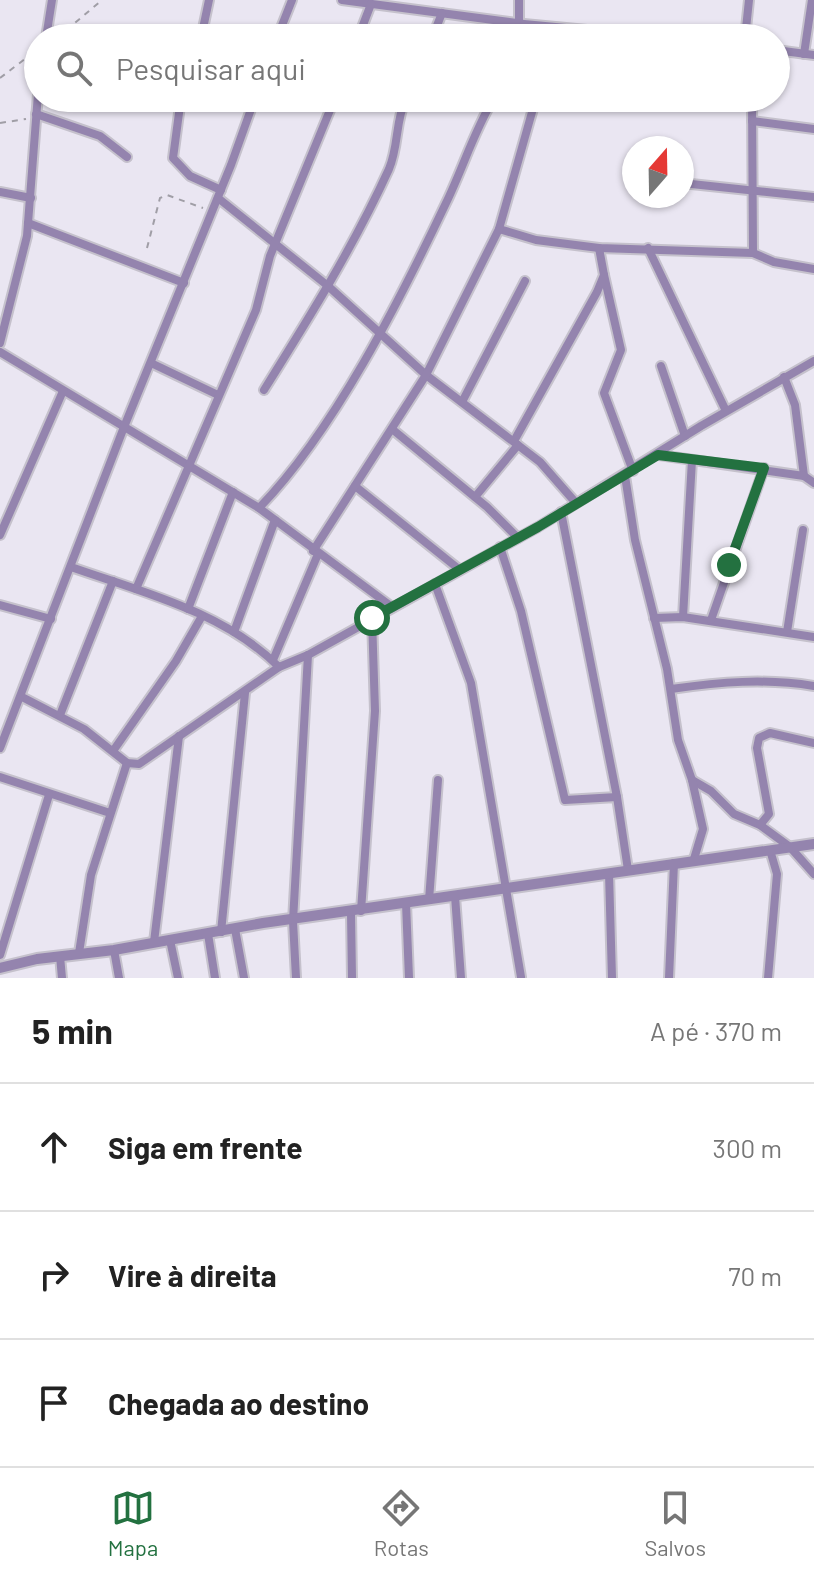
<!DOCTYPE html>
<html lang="pt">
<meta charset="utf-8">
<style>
:root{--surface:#fff;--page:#f2f2f2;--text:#222;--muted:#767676;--line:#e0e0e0;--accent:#237140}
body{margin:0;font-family:Barlow,sans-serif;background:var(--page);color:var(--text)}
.compass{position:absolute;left:622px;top:136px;width:72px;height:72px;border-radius:50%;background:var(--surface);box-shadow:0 2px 6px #0004;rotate:20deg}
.stop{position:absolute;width:24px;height:24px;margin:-18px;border:6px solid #237140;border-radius:50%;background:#fff}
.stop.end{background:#237140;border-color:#fff;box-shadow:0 2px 8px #0008}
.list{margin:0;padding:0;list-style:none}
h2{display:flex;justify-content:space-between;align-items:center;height:104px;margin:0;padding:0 32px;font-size:34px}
h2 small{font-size:26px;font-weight:400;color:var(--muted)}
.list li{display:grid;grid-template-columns:52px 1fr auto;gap:24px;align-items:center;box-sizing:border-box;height:128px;padding:0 32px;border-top:2px solid var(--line)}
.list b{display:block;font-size:30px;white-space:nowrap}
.list em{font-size:26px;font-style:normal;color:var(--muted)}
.icon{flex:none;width:44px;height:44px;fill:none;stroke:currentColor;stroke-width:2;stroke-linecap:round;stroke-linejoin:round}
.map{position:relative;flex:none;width:814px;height:978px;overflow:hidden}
.search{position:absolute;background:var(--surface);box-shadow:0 2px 6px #0004;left:24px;right:24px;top:24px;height:88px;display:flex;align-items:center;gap:20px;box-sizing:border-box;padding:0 28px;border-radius:44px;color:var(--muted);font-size:30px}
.sheet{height:488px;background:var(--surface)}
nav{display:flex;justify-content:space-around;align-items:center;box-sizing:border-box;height:112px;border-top:2px solid var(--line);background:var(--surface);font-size:22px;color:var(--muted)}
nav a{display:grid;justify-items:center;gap:4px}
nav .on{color:var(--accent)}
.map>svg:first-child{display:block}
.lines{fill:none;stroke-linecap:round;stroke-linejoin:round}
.minor-casing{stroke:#c5c1cc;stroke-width:12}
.tertiary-casing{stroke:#c5c1cc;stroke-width:14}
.path{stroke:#a09ea6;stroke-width:2;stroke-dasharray:6 6;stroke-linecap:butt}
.minor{stroke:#9484ae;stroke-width:8}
.tertiary{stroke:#9484ae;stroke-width:10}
.route{stroke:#237140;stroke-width:10}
</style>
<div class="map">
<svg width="814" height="978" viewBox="0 0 814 978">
<rect width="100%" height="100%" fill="#eae6f2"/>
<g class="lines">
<g class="minor-casing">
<g id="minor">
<polyline points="342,0 524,24 671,38"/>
<polyline points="519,23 519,0"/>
<polyline points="46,38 52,0"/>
<polyline points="201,38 209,0"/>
<polyline points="277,38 292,0"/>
<polyline points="358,38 371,4"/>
<polyline points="432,38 442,13"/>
<polyline points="520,38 524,24"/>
<polyline points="745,38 749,0"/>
<polyline points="776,50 814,55"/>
<polyline points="804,54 812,0"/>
<polyline points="181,98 173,158 190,176 221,190"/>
<polyline points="752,98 753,253"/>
<polyline points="36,114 100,136 127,157"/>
<polyline points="752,121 814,129"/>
<polyline points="682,183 814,197"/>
<polyline points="0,192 31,198"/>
<polyline points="218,198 328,286 426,375 540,462 576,503"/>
<polyline points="28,223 184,283"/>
<polyline points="499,229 536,240 599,248 753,253 774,262 814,269"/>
<polyline points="648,248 726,411"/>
<polyline points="604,275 621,350 604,393 633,471"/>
<polyline points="0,343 27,236 38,94"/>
<polyline points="0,352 259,508 392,607"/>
<polyline points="151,363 218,395"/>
<polyline points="661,366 685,436"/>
<polyline points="784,377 795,405 804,476 814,483"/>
<path d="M264,390C309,318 354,246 389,169C399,145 395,122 406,98"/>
<polyline points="462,402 525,281"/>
<polyline points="392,429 487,507 518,538"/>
<polyline points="514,441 597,292 604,275 599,248"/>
<polyline points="659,455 804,476"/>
<polyline points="625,476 635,540 667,669 678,740 692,780 711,791 734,814 760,825 790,847 814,874"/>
<polyline points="355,486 460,570"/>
<polyline points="475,497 518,445"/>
<path d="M259,508C334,431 400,300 446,203C463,168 474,131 494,98"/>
<polyline points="561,512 617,797"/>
<polyline points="0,535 63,391"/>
<polyline points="500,547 521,611 565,800 617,797 628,870"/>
<polyline points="313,551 426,375 499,229 536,98"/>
<path d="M71,567C142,592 224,612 279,667"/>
<polyline points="435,584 471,683 521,977"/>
<polyline points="136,589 256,310 270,256 335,98"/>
<polyline points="0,605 51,619"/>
<polyline points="188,609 233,492"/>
<polyline points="683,617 692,460"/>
<polyline points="654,618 683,617 814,637"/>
<polyline points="711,620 764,468"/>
<polyline points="234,632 275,520"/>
<polyline points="787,632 803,530"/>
<polyline points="273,660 318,554"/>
<path d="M671,689C720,682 765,678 814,686"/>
<polyline points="22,697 84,729 127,763 139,764 279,667 308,655 538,527 701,426 814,361"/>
<polyline points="60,715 113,581"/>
<polyline points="0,748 124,427 231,165 255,98"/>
<polyline points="113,751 176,661 202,616"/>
<polyline points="0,777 110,813"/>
<polyline points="692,780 703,829 694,859"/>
<polyline points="760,825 769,814 757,748 759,738 770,733 814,743"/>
<polyline points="609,873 612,978"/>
<polyline points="455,896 461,978"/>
<polyline points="429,900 438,780"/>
<polyline points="406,903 409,978"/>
<polyline points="361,911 375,711 372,618"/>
<polyline points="351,913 352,978"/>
<polyline points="235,929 244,978"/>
<polyline points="221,932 245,693"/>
<polyline points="208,934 215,978"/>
<polyline points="170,940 178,978"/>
<polyline points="154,942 179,736"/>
<polyline points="114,950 119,978"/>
<polyline points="79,953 91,875 127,763"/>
<polyline points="0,955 49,795"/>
<polyline points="60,956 62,978"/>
<polyline points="296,978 293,921 308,655"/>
<polyline points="669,978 674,863"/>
<polyline points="768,978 777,874 770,850"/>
</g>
</g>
<g class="tertiary-casing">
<polyline id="tertiary" points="0,968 37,959 114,950 263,923 814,844"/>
</g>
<g class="path">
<polyline points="57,38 102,0"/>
<polyline points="0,78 38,49"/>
<polyline points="0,123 26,119"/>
<polyline points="147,248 160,198 167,195 203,208"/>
</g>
<use href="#minor" class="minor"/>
<use href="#tertiary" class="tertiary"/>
</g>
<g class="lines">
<polyline class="route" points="372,618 538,527 658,455 764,468 729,565"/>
</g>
</svg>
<svg class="compass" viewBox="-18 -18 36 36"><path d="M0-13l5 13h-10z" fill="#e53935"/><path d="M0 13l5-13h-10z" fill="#767676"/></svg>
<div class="stop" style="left:372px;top:618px"></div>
<div class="stop end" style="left:729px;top:565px"></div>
<div class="search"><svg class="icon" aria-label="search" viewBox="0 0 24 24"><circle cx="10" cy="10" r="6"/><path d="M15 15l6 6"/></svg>Pesquisar aqui</div>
</div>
<section class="sheet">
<h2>5 min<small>A pé · 370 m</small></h2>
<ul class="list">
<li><svg class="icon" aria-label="ahead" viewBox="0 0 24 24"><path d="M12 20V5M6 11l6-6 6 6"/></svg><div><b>Siga em frente</b></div><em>300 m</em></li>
<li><svg class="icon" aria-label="right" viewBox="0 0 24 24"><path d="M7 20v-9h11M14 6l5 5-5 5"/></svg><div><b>Vire à direita</b></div><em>70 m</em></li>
<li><svg class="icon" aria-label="arrive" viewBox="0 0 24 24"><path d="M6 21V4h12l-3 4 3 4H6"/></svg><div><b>Chegada ao destino</b></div></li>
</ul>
</section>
<nav>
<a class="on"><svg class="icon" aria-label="map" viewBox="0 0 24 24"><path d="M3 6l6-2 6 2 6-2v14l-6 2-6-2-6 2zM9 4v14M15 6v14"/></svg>Mapa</a>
<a><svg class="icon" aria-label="directions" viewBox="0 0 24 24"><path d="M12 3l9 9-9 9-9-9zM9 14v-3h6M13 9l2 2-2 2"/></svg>Rotas</a>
<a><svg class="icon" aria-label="saved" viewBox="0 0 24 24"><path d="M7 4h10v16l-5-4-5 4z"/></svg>Salvos</a>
</nav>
